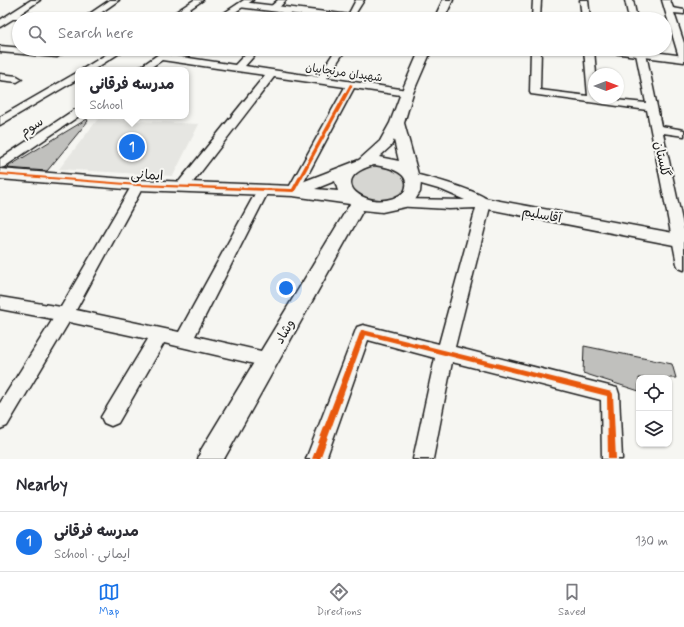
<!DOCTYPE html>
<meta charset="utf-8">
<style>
:root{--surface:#fff;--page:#f2f2f3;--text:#2b2b33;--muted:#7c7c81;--line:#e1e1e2;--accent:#1a73e8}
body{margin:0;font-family:Mynerve,"Playpen Sans Arabic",sans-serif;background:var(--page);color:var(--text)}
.controls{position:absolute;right:12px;bottom:12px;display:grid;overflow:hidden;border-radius:8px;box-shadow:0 1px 3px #0004}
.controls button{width:36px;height:36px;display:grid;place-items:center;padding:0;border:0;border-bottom:1px solid var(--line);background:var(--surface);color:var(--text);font:20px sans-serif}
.compass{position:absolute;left:588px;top:68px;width:36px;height:36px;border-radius:50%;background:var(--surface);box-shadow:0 1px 3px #0004;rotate:90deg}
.you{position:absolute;left:286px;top:288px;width:14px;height:14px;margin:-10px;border:3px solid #fff;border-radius:50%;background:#1a73e8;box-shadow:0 0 0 6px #1a73e833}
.badge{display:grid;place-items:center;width:26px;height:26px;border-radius:50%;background:var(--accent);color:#fff;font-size:13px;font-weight:700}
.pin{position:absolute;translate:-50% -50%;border:2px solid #fff;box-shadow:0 1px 4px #0006}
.popup{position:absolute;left:75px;top:67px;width:114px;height:52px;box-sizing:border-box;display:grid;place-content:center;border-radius:8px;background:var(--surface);filter:drop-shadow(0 1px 3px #0005);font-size:13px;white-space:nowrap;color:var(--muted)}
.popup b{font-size:15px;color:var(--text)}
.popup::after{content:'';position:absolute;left:50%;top:100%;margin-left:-8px;border:8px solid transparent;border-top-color:var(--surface)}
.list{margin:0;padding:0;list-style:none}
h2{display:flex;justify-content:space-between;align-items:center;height:52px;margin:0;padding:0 16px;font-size:17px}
h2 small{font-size:13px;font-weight:400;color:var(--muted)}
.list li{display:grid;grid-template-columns:26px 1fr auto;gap:12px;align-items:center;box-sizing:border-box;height:60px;padding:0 16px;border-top:1px solid var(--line)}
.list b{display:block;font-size:15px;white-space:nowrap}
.list p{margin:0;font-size:13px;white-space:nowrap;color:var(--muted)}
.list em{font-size:13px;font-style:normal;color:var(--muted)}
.icon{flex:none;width:22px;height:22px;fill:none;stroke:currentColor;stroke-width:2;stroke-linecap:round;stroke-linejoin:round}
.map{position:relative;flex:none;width:684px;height:459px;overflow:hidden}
.search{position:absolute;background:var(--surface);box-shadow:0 1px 3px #0004;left:12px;right:12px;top:12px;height:44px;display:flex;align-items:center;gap:10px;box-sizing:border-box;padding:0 14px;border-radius:22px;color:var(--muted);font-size:15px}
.sheet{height:112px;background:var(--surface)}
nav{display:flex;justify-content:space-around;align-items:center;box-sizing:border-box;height:56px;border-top:1px solid var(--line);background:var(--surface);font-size:11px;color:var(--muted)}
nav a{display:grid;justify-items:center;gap:2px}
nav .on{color:var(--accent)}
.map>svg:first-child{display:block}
.built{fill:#e6e6e2}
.green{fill:#d6d6d2;stroke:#797977}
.building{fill:#c0c0bd;stroke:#1c1c1c}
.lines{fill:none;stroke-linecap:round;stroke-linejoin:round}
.minor-casing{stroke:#1c1c1c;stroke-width:3}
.tertiary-casing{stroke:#1c1c1c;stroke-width:3}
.minor{fill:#f6f6f2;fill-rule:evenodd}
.tertiary{fill:#f6f6f2;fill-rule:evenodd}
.cycleway-casing{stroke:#f6f6f2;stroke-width:3}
.cycleway{fill:#e8590c;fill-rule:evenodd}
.labels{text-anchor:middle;stroke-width:4;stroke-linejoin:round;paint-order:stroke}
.far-street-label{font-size:11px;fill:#1c1c1c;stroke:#f6f6f2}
.street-label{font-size:13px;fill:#1c1c1c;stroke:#f6f6f2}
</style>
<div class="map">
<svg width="684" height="459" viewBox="0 0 684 459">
<rect width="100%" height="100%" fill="#f6f6f2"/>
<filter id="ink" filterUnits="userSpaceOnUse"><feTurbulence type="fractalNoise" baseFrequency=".025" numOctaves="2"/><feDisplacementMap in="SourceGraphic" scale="8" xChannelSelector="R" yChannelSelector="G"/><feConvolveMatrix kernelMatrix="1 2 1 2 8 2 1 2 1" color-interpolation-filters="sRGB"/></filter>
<g filter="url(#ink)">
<polygon class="built" points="98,119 199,124 173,176 59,169"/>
<polygon class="green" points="368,164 388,166 411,177 408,187 399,199 364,202 346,179"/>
<g class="building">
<polygon points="87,119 88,121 47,171 6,168"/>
<polygon points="584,346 672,364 676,378 639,378 639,391 583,373"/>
</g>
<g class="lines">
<g class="minor-casing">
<g id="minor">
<polygon points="31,0 40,0 20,14 41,17 45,19 13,19 0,27 0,20"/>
<polygon points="110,0 119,0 92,19 82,19"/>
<polygon points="194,0 203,0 175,19 165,19"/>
<polygon points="244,0 253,0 225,19 215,19"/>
<polygon points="278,0 286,0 276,11 270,11 270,7"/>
<polygon points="356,0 364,0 352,19 346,19"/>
<polygon points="533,0 541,0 540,19 532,19"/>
<polygon points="580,0 588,0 590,19 582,19"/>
<polygon points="625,0 633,0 637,19 629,19"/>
<polygon points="662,0 670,0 673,8 684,10 684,14 674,13 684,43 684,60 679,57"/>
<polygon points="285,8 288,8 292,10 285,19 277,19"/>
<polygon points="0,46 57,51 62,54 57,57 0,52"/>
<polygon points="115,49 126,49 93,70 81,70"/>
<polygon points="166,49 177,49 169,55 235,65 250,49 260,49 245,66 318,77 336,49 346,49 327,78 407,90 412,93 407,96 354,88 299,191 298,194 293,195 288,194 287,191 345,87 274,77 187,190 177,190 176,187 177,184 265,75 162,60 147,70 136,70"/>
<polygon points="531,49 541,49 540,90 588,96 584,49 594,49 596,74 594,74 594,98 646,103 635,49 645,49 661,126 684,130 684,136 663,133 684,230 684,270 679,268 677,264 647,110 531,94 530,92"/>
<polygon points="78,72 78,79 0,125 0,117"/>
<polygon points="0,74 17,76 22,79 17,82 0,80"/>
<polygon points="78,109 78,116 79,116 4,167 0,168 0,159 74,110"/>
<path d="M411,173C427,177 483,191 491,203L455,347L617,388L619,394L622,459H602L601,400L452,362L433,459H413L435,358L368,340L326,459H306L357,327L363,325L439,344L476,208L449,209L393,206L391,203L393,200L398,199L465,200L442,190L407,180L405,177L407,174Z"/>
<polygon points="138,181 143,182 144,185 76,310 179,332 257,190 258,187 263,186 268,187 269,190 195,336 274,354 277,359 274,364 268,367 164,343 118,423 111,426 104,423 101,417 148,339 69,322 7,426 0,429 0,403 53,319 0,309 0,297 61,307 132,185 133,182"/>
</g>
</g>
<g class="tertiary-casing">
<g id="tertiary">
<polygon points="443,0 453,0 444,19 434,19"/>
<polygon points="242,2 359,16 364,19 334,19 239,7 237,5"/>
<path d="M420,49H432L413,93L404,123L418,174L421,182L420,192L415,200L405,207L382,212L363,210L224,459H198L201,450L350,204L293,196L138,190L0,179V169L138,180L292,186L359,160L380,141L390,123L401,93ZM394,140L399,161L379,157L391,146ZM374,165C389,167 414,173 404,192C374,217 320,180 374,165ZM335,181L338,191L315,189Z"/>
<polygon points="599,49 631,49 684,56 684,62 605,52"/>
<polygon points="484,198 684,235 684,247 478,207 476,203 478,199"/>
</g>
</g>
<use href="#minor" class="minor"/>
<use href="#tertiary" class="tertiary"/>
<g class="cycleway-casing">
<g id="cycleway">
<polygon points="350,84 353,85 295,191 293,192 138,186 0,175 0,173 138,184 292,189"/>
<polygon points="361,330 363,330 612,392 613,394 616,459 608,459 607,396 365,335 320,459 312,459"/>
</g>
</g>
<use href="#cycleway" class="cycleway"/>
</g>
</g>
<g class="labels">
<g class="far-street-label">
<text transform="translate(344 72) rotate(8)" y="4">شهیدان مرنجابیان</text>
</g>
<g class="street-label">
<text transform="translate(31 126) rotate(-34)" y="5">سوم</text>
<text transform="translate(663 159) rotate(78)" y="5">گلستان</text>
<text transform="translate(147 174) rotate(3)" y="5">ایمانی</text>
<text transform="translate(542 214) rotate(11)" y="5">آقاسلیم</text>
<text transform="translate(284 331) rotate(-60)" y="5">وشاد</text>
</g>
</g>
</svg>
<div class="controls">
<button><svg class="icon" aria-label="locate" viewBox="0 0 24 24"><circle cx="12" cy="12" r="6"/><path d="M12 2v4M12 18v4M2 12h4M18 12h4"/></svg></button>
<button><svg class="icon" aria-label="layers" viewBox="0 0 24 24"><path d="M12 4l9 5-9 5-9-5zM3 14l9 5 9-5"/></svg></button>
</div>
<svg class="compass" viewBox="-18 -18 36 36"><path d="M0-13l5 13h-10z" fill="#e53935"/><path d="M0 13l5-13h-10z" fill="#7c7c81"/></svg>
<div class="you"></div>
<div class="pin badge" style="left:132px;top:147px">1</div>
<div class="popup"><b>مدرسه فرقانی</b>School</div>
<div class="search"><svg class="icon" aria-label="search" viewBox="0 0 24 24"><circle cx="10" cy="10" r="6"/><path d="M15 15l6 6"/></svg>Search here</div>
</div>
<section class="sheet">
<h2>Nearby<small></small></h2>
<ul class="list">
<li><span class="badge">1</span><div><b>مدرسه فرقانی</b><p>School · ایمانی</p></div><em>130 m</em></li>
</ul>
</section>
<nav>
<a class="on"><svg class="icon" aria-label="map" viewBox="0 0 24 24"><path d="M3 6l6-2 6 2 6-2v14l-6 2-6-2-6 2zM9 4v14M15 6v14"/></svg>Map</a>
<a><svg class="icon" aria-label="directions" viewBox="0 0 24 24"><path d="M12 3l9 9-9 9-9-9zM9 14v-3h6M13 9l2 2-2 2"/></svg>Directions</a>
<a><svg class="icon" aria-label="saved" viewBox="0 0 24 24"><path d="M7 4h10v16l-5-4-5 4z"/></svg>Saved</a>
</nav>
